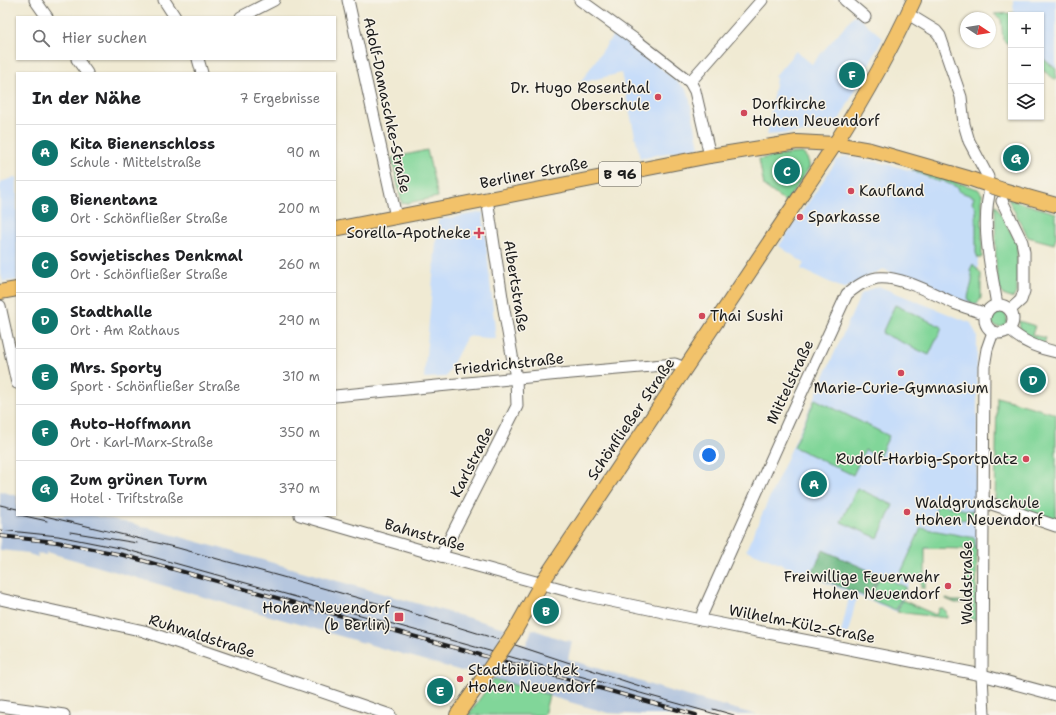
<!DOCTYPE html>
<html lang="de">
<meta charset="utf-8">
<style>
:root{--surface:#fff;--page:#f2f2f2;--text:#202124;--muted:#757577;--line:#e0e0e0;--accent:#0f766e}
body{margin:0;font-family:"Shantell Sans",sans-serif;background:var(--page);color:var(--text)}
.controls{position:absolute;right:12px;top:12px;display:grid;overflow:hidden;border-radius:0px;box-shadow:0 1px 3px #0004}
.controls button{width:36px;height:36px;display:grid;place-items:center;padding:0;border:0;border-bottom:1px solid var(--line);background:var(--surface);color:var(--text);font:20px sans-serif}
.compass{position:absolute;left:960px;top:12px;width:36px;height:36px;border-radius:50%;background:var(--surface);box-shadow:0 1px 3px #0004;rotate:102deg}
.you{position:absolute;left:709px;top:455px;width:14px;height:14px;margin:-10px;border:3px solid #fff;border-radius:50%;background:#1a73e8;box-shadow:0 0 0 6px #1a73e833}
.badge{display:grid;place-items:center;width:26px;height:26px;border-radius:50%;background:var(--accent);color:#fff;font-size:13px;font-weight:700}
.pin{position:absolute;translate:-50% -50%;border:2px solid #fff;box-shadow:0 1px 4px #0006}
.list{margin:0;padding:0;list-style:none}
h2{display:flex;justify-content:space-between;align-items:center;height:52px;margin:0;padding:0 16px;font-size:17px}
h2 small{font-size:13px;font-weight:400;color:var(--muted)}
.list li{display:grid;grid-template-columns:26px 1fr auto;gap:12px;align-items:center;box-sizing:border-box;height:56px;padding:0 16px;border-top:1px solid var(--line)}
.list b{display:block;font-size:15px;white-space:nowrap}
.list p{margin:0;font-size:13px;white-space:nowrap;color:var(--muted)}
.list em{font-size:13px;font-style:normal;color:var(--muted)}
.icon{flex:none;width:22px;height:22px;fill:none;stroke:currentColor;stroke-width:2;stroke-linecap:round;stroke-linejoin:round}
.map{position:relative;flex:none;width:1056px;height:715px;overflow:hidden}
.search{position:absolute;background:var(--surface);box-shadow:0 1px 3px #0004;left:16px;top:16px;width:320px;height:44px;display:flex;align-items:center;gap:10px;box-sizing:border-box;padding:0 14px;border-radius:0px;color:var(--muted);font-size:15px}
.panel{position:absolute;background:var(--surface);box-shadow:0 1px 3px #0004;left:16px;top:72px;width:320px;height:444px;border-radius:0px}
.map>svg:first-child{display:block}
.built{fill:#c7ddf9}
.industrial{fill:#b5c6de}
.green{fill:#81d699;stroke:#4e795a}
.forest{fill:#68b781;stroke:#426a4e}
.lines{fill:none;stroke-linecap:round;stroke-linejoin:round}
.minor-casing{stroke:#66645c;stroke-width:13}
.major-casing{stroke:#66645c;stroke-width:16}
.minor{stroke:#fff;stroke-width:11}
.major{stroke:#f2c26a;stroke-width:14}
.tram{stroke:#1c1c1c;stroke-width:1}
.rail-casing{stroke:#1c1c1c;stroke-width:4}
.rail{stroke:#f7f3e8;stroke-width:2.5;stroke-dasharray:8;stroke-linecap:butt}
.major-bridge-casing{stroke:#66645c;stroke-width:16;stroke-linecap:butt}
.major-bridge{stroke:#f2c26a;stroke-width:14}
.poi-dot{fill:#d1495b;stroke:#f7f3e8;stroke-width:1.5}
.labels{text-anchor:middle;stroke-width:3;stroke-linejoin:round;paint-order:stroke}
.shield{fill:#f7f3e8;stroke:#5e5c59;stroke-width:1}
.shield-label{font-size:14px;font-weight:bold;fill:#1c1c1c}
.poi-label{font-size:15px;fill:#1c1c1c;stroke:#f7f3e8;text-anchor:start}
.street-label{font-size:15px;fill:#1c1c1c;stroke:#f7f3e8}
</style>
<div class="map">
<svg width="1056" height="715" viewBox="0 0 1056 715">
<rect width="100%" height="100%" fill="#f7f3e8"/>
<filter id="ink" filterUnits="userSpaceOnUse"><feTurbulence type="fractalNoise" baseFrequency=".025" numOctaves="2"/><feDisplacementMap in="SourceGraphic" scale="8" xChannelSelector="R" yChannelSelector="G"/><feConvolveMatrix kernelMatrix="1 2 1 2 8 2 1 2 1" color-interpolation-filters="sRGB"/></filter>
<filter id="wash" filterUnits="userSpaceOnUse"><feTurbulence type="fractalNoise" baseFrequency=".012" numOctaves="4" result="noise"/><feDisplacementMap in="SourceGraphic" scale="16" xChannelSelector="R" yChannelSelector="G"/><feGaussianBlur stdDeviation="0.9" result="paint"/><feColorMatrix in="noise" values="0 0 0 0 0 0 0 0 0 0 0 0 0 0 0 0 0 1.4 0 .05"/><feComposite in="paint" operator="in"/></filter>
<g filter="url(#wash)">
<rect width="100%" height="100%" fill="#f0ead3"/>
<g class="built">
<polygon points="1013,0 1056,0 1056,69 1041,57 1041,15 1014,15"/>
<polygon points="855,14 883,38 835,128 829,131 793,133 767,135 776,78 774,77 796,51 812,64"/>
<polygon points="614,34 657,65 688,91 699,147 640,158 621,73 580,83"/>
<polygon points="846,156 883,163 978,189 978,305 972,305 883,269 844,289 801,269 804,263 779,246 837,160"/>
<polygon points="17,177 17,280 3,282 0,270 0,182"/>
<polygon points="483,212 496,339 467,336 446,377 424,378 438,220"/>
<polygon points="878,286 971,323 977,336 977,549 923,549 897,612 857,596 847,638 840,637 850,593 746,550 861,294"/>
</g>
<polygon class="industrial" points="0,491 17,496 17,515 91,515 127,522 505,628 500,637 526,645 532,629 563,640 572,641 568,659 673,692 757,715 646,715 608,713 47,552 46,555 37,553 38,557 29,554 29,553 0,550"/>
<g class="green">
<polygon points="1014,13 1014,15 1011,15 1011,46 1003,40 1001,19 994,14"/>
<polygon points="1041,57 1056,69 1056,80 1041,69"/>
<polygon points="427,150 438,197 402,204 392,158"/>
<path d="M802,153C807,156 810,163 809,168L786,202L764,186L759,159L789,154Z"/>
<polygon points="913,169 978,189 982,194 982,257 981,258 978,258 976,253 976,211 975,207 972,203 974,197 958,191 959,188 940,180 939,182 912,170"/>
<polygon points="1008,199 1056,213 1056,237 1054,244 1028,237"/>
<polygon points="995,205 996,205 1016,242 1017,246 1017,290 1014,297 1011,298 1003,295 999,286 996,267"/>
<path d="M973,264L981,274V298L977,304H973L968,300C968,289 976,281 970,270Z"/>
<polygon points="895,305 942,327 929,355 882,333"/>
<circle cx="999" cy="319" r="8"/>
<polygon points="1019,321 1035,326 1032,335 1046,338 1044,344 1029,339 1021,332 1025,335 1026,334 1020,328"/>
<polygon points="997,397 1056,414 1056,526 995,505"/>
<polygon points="815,399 889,436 879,457 865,450 853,475 794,447"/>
<polygon points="857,488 893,505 878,538 841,522"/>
<polygon points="937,504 975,512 975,519 956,520 956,516 935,515"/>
<polygon points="921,528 975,538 975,549 977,549 976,620 970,619 970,603 955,603 946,599 946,598 953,601 960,601 960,602 970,601 970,585 966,584 966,549 925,548 925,588 921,588 921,582 911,577 909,582 899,577"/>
<polygon points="880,576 906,587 896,610 870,599"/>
<polygon points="902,600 936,615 939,608 942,608 946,611 947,618 897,612"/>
<polygon points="494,679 549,695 544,715 468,715"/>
</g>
<polygon class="forest" points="823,550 879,575 869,598 811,575"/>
</g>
<g filter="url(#ink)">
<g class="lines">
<g class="minor-casing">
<g id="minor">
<polyline points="35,0 47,17"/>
<polyline points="164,0 175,17"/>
<polyline points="348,0 396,217"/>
<polyline points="580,0 637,41 690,82 695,91 710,156"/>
<polyline points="845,0 865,17"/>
<polyline points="908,14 936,31 940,36 961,97 964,124 969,141 988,177"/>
<polyline points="241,17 274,0"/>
<polyline points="77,59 87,73"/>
<polyline points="198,59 202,73"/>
<polyline points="690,82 762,0"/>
<path d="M991,186C980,224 991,267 997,305"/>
<polyline points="1002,201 1022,242 1024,252 1024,291 1021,300 1010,310"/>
<circle cx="999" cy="319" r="14"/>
<polyline points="0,306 17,383"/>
<path d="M1009,329C1022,342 1038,348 1056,352"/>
<polyline points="335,396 560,374 675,364 685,368"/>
<polyline points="983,501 1056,526"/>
<polyline points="300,515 441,556 583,595 701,620 982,675 1056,695"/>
<polyline points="441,556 517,406 516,378 503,304 487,199"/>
<polyline points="0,599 144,631 390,715"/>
<path d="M701,620L703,612L789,420L847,294C856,287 865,280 877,278C900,275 935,295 956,304C966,308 976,310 986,314"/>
<polyline points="0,706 64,715"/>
<polyline points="984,715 982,675 984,367 987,349 993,332"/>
</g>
</g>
<g class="major-casing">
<g id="major">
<polyline points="1003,190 1056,205"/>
<polyline points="335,229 710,156 797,142 835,144 870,150 968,178 991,186"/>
<polyline points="0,292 17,289"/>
<path d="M513,634L541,584L835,144C864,98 891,50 914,0"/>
<polyline points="457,715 484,677"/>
</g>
</g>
<use href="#minor" class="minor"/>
<use href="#major" class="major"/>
<g class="tram">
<polyline points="0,505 17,509"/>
<polyline points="20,515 47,521"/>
<polyline points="41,515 178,548 402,610 500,640 652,690"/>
<polyline points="0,530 58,536 124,549 719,715"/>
<polyline points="70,532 137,543"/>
<polyline points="713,709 734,715"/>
</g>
<g class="rail-casing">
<polyline id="rail" points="0,536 57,542 123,555 696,715"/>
</g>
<use href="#rail" class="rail"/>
<g class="major-bridge-casing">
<g id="major-bridge">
<polyline points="991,186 1003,190"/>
<polyline points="484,677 513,634"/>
</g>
</g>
<use href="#major-bridge" class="major-bridge"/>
</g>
</g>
<g class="poi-dot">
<circle cx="658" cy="97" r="4"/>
<circle cx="744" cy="113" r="4"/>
<circle cx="851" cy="191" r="4"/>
<circle cx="800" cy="217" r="4"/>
<path d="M477 227h4v4h4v4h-4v4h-4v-4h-4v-4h4z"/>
<circle cx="702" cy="316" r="4"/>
<circle cx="901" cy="373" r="4"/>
<circle cx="1026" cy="459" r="4"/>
<circle cx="907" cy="512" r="4"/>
<circle cx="948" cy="586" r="4"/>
<rect x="394" y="612" width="10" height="10" rx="2"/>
<circle cx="460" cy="679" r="4"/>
</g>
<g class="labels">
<rect class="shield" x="599" y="162" width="42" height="24" rx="3"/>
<g class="shield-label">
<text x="620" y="179">B 96</text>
</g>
<g class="poi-label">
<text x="650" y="93" text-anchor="end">Dr. Hugo Rosenthal<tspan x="650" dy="17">Oberschule</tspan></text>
<text x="752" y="109">Dorfkirche<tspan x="752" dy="17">Hohen Neuendorf</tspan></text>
<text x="859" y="196">Kaufland</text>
<text x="808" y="222">Sparkasse</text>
<text x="471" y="238" text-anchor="end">Sorella-Apotheke</text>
<text x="710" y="321">Thai Sushi</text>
<text x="901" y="393" text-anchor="middle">Marie-Curie-Gymnasium</text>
<text x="1018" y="464" text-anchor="end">Rudolf-Harbig-Sportplatz</text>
<text x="915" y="508">Waldgrundschule<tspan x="915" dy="17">Hohen Neuendorf</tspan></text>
<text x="940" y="582" text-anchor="end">Freiwillige Feuerwehr<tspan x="940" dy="17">Hohen Neuendorf</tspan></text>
<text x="390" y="613" text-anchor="end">Hohen Neuendorf<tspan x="390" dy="17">(b Berlin)</tspan></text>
<text x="468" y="675">Stadtbibliothek<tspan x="468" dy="17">Hohen Neuendorf</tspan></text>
</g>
<g class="street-label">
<text transform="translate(387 105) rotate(78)" y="5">Adolf-Damaschke-Straße</text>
<text transform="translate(534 173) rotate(-11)" y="5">Berliner Straße</text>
<text transform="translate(516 286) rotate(81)" y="5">Albertstraße</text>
<text transform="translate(509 364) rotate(-6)" y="5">Friedrichstraße</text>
<text transform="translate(790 382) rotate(-65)" y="5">Mittelstraße</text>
<text transform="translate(631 419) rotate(-56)" y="5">Schönfließer Straße</text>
<text transform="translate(472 462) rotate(-63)" y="5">Karlstraße</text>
<text transform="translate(425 535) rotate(16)" y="5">Bahnstraße</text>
<text transform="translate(967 583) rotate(-90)" y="5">Waldstraße</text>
<text transform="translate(802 624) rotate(11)" y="5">Wilhelm-Külz-Straße</text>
<text transform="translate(202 636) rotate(18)" y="5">Ruhwaldstraße</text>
</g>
</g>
</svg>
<div class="controls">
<button>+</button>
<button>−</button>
<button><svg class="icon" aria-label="layers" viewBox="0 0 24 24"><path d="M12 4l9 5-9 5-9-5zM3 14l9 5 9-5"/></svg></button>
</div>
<svg class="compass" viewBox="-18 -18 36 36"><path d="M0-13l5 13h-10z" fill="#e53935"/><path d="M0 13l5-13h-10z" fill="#757577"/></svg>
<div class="you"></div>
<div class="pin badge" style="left:814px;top:484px">A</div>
<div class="pin badge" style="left:546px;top:611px">B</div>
<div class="pin badge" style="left:787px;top:171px">C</div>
<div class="pin badge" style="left:1033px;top:380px">D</div>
<div class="pin badge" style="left:440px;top:691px">E</div>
<div class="pin badge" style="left:852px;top:75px">F</div>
<div class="pin badge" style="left:1016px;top:158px">G</div>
<div class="search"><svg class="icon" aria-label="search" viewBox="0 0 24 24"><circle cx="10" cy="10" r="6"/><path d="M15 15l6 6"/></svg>Hier suchen</div>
<section class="panel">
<h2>In der Nähe<small>7 Ergebnisse</small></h2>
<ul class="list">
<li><span class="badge">A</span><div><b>Kita Bienenschloss</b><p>Schule · Mittelstraße</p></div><em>90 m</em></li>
<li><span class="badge">B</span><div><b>Bienentanz</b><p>Ort · Schönfließer Straße</p></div><em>200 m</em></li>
<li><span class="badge">C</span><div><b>Sowjetisches Denkmal</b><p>Ort · Schönfließer Straße</p></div><em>260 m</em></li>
<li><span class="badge">D</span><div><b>Stadthalle</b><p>Ort · Am Rathaus</p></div><em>290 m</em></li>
<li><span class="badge">E</span><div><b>Mrs. Sporty</b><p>Sport · Schönfließer Straße</p></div><em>310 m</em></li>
<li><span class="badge">F</span><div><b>Auto-Hoffmann</b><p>Ort · Karl-Marx-Straße</p></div><em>350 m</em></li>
<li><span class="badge">G</span><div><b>Zum grünen Turm</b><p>Hotel · Triftstraße</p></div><em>370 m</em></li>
</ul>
</section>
</div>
